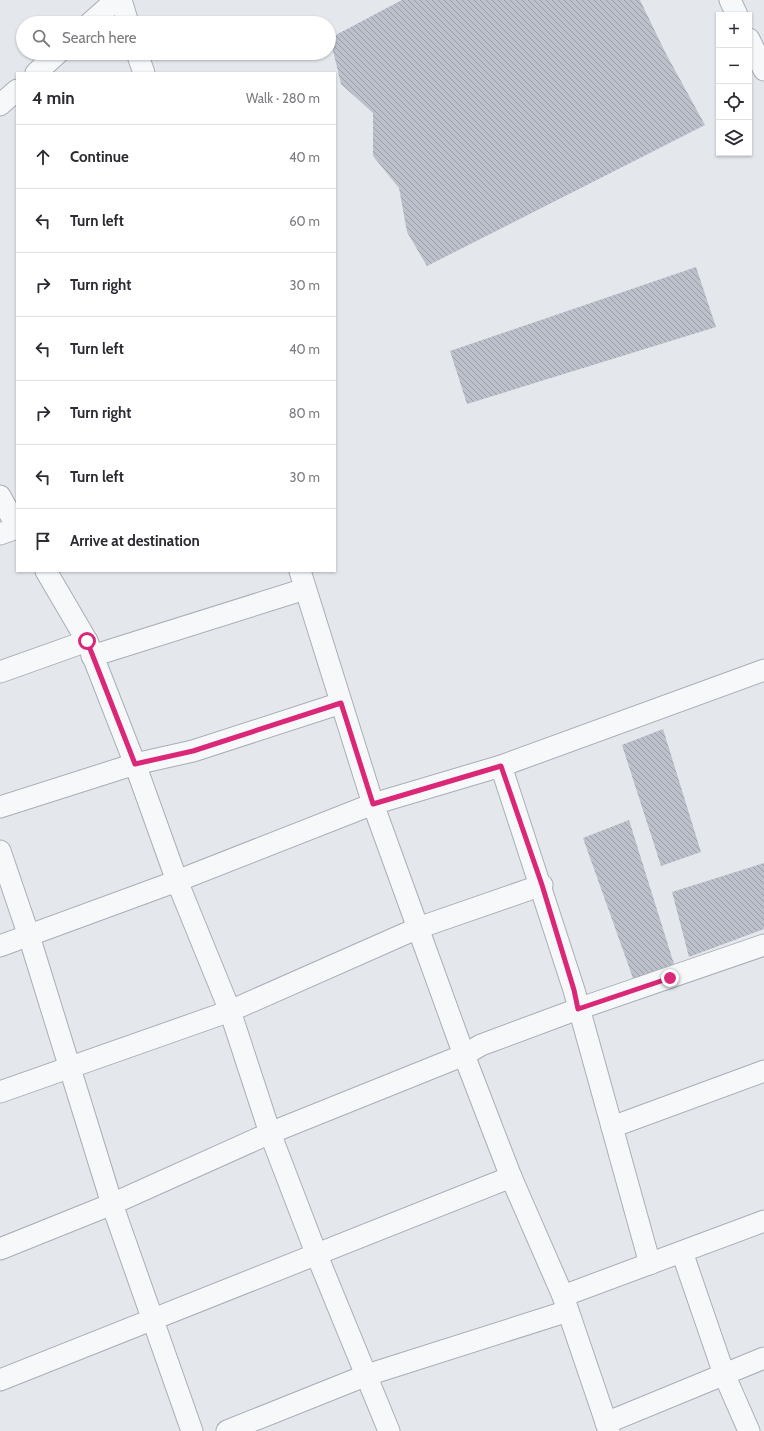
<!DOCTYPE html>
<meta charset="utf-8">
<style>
:root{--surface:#fff;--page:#f7f7f7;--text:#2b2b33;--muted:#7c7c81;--line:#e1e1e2}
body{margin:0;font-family:Cabin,sans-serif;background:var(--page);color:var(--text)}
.controls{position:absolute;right:12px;top:12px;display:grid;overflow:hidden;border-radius:0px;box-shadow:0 1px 3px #0004}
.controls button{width:36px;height:36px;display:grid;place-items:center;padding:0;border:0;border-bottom:1px solid var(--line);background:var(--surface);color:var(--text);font:20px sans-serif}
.stop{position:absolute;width:12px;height:12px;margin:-9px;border:3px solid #db2777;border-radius:50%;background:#fff}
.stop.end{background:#db2777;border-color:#fff;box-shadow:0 1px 4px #0008}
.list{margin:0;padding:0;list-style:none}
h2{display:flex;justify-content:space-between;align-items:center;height:52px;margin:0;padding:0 16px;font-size:17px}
h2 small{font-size:13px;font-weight:400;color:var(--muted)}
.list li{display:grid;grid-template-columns:26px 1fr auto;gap:12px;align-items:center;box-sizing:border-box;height:64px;padding:0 16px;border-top:1px solid var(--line)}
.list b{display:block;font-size:15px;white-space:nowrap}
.list em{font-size:13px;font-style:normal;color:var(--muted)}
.icon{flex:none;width:22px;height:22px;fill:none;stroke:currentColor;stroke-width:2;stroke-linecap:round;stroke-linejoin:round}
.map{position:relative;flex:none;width:764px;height:1431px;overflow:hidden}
.search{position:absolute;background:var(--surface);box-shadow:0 1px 3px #0004;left:16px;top:16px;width:320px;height:44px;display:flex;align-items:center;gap:10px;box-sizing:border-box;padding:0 14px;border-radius:22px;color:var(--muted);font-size:15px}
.panel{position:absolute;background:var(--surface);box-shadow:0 1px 3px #0004;left:16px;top:72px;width:320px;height:500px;border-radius:0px}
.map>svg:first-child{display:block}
.building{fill:url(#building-back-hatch)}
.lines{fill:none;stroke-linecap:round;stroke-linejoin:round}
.street-casing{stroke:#a9aeb7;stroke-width:23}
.street{stroke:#f7f8fa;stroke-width:21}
.route{stroke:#db2777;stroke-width:5}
</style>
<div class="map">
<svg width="764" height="1431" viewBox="0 0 764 1431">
<defs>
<pattern id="building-back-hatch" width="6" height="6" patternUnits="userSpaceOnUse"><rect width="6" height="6" fill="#bbc0ca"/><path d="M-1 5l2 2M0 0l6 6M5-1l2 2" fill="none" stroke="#989da6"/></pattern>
</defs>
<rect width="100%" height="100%" fill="#e4e7ec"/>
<g class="building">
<polygon points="402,0 640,0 665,52 705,125 427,266 407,232 399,188 373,156 373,113 341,84 330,38"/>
<polygon points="696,267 716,327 467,404 450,351"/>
<polygon points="663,729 701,852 661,866 622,745"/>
<polygon points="629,820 674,964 634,981 583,838"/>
<polygon points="764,863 764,929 689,957 672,892"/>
</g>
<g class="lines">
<g class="street-casing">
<g id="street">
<polyline points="121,0 128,23"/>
<polyline points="730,0 737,15"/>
<polyline points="90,23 116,0"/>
<polyline points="749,39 764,70"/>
<polyline points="137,53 144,73"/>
<polyline points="36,73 58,53"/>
<polyline points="0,105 17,90"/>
<polyline points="0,496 17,527"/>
<polyline points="0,534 17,528"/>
<polyline points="46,571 87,641 135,764 177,881 230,1011 270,1133 316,1253 389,1431"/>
<polyline points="300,571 373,804 464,1055 511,1177 563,1296 609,1431"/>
<polyline points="92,656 305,589"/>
<polyline points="0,672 87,641"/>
<polyline points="501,766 574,990 650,1264"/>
<polyline points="0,807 135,764 193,751 341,703"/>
<polyline points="0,851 29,936 112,1204 192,1431"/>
<polyline points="0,946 177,881 373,804 501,766 764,670"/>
<polyline points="0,1092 230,1011 418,928 542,885"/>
<polyline points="612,1127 764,1071"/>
<polyline points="0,1249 112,1204 270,1133 464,1055 481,1045 578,1009 764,945"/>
<polyline points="682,1252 724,1374 749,1431"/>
<polyline points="563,1296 764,1221"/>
<polyline points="0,1380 511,1177"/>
<polyline points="606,1423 764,1358"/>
<polyline points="227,1431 367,1375 568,1311"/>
</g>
</g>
<use href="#street" class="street"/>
</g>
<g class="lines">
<polyline class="route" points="87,641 135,764 193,751 341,703 373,804 501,766 542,885 574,990 578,1009 670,978"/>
</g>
</svg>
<div class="controls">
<button>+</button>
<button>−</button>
<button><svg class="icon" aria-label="locate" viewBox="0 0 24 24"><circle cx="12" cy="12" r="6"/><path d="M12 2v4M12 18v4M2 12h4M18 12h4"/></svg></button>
<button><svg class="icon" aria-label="layers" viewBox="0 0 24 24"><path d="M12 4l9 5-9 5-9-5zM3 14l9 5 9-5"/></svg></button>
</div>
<div class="stop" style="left:87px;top:641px"></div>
<div class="stop end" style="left:670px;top:978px"></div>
<div class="search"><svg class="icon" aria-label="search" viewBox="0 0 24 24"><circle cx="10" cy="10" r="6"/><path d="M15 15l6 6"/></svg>Search here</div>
<section class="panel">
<h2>4 min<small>Walk · 280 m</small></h2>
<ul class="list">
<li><svg class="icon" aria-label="ahead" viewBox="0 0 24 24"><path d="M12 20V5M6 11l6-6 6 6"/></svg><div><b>Continue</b></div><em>40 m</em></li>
<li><svg class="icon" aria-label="left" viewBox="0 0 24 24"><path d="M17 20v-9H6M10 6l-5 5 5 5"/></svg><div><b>Turn left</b></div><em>60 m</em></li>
<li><svg class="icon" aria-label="right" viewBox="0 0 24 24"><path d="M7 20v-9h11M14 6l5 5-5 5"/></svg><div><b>Turn right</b></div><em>30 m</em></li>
<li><svg class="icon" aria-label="left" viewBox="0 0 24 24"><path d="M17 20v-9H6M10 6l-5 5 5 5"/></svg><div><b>Turn left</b></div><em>40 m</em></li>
<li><svg class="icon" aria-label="right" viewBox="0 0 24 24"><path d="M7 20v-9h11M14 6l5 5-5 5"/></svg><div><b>Turn right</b></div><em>80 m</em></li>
<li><svg class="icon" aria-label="left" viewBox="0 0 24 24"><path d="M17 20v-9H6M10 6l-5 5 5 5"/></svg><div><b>Turn left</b></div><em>30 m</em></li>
<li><svg class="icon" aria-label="arrive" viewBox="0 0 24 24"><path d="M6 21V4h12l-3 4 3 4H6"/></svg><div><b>Arrive at destination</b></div></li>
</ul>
</section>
</div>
